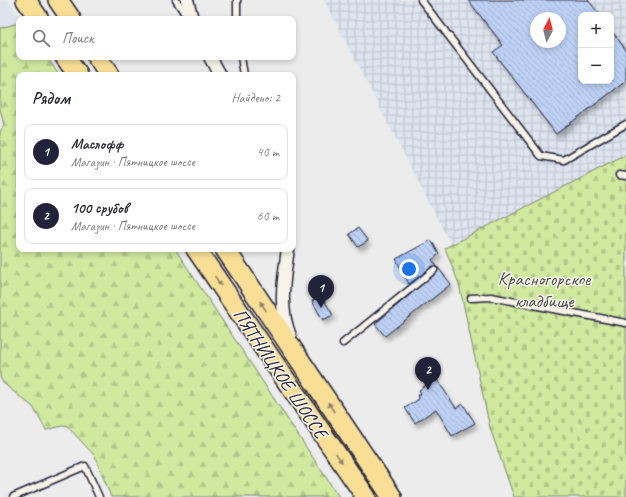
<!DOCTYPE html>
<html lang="ru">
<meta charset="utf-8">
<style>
:root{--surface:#fff;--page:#f7f7f7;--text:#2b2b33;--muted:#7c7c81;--line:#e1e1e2;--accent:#22223b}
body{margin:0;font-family:Caveat,sans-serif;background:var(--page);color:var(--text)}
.controls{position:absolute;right:12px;top:12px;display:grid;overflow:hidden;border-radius:8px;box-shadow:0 2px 6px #0003}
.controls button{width:36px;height:36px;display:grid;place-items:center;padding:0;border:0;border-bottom:1px solid var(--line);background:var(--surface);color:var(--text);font:20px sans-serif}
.compass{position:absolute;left:530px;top:12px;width:36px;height:36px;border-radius:50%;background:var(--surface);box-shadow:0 2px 6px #0003;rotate:7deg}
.you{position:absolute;left:409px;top:269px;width:14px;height:14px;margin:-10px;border:3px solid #fff;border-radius:50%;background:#1a73e8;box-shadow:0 0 0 6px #1a73e833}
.badge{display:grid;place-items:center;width:26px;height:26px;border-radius:50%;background:var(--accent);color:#fff;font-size:13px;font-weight:700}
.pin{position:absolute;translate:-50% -33px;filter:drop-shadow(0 1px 2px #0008)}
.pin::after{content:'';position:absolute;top:21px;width:14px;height:12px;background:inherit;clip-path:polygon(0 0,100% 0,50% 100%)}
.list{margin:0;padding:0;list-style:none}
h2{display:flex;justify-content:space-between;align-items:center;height:52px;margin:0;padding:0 16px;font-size:17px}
h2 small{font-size:13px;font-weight:400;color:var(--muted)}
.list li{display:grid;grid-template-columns:26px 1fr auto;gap:12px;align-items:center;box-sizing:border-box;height:56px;margin:0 8px 8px;padding:0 8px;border:1px solid var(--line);border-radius:8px}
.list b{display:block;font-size:15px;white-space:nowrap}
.list p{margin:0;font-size:13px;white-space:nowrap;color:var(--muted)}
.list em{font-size:13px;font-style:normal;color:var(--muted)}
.icon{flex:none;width:22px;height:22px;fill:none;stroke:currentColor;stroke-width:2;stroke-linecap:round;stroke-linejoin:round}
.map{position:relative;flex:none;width:626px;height:497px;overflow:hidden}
.search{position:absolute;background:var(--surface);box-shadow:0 2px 6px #0003;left:16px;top:16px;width:280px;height:44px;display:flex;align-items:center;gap:10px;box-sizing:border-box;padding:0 14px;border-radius:8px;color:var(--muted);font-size:15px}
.panel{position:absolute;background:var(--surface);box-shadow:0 2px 6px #0003;left:16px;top:72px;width:280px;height:180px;border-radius:8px}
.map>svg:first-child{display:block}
.built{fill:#dde4ee}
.industrial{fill:url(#industrial-grid);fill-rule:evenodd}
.forest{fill:url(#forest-firs);stroke:#79866d}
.cemetery{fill:url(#cemetery-stones);stroke:#79866d}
.building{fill:url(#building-back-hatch);stroke:#22223b;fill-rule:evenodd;filter:url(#shadow)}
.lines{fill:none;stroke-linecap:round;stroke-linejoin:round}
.lane-casing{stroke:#22223b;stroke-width:9}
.street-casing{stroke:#22223b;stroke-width:15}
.primary-casing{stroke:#22223b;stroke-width:22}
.lane{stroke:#f7f3e8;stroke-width:6}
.street{stroke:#f7f3e8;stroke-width:12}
.primary{stroke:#f9df96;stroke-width:19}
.oneway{fill:#8e8068}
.labels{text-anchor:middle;stroke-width:3;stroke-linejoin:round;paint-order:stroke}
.park-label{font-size:19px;fill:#4e5454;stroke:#f7f3e8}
.street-label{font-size:19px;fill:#22223b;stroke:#f7f3e8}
</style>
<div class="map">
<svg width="626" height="497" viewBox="0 0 626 497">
<defs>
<pattern id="industrial-grid" width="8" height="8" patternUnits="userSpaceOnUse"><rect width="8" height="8" fill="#dde4ee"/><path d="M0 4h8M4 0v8" fill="none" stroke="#bdc3cd"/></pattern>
<pattern id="forest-firs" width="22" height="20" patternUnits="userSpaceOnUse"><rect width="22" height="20" fill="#d0e99f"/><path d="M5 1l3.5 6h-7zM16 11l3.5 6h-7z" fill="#b2c88a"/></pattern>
<pattern id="cemetery-stones" width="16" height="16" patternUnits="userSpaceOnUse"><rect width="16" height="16" fill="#d0e99f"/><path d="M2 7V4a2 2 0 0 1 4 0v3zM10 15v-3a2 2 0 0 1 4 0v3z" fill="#b2c88a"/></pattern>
<pattern id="building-back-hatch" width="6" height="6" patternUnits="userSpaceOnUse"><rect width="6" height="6" fill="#bdd1f6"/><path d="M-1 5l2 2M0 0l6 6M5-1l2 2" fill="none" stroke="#a2b3d4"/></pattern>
<filter id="shadow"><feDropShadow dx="2.5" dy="4.5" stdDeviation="2" flood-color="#0004"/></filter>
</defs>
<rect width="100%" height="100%" fill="#ebeceb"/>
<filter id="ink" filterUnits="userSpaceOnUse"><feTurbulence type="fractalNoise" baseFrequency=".025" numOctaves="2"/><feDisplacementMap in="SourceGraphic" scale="8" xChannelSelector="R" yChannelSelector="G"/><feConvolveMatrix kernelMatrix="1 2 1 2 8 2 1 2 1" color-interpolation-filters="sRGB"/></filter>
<g filter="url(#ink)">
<polygon class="built" points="0,0 8,0 21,19 19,19 19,23 0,28"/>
<path class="industrial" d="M324,0H626V155L451,245ZM581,15H611V81H581ZM536,18H560V42H536Z"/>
<polygon class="forest" points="19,23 19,57 47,57 59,75 19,75 19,249 175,249 339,497 111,497 95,456 66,425 46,430 33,407 3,383 0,377 0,132 4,125 0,109 0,28"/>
<polygon class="cemetery" points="626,155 626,497 514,497 490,428 459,284 445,248"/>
<g class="building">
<path d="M468,0H588L600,15H581V81H611V30L626,50V81L556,134L493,52L503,45ZM536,18H560V42H536Z"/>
<polygon points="358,228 368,241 358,247 349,234"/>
<polygon points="431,240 439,254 432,260 451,284 385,336 375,324 438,271 437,267 433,266 409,284 396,259"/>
<polygon points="321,295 333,315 323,320 312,301"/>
<polygon points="436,378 456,408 463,404 475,423 452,436 436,409 415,423 405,408 419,399 417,396 421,393 419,390"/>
</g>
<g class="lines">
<g class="lane-casing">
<g id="lane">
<polyline points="176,0 188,19"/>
<polyline points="421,0 541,156 564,160 626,124"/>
<polyline points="237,19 237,0"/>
<polyline points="241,57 244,75"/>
<polyline points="619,175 626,176"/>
<polyline points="471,298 491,297 626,323"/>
<polyline points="343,343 434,270"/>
<polyline points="13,497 85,466 99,497"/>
</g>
</g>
<g class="street-casing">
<g id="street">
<polyline points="187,0 192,19"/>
<polyline points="210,57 220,75"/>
<path d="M288,249C284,278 278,307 290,336"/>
</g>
</g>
<g class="primary-casing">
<g id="primary">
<polyline points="26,0 39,19"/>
<polyline points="58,0 71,19"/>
<polyline points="65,57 78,75"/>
<polyline points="97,57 109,75"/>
<polyline points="196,249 366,497"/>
<polyline points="225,249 392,497"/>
</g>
</g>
<use href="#lane" class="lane"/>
<use href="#street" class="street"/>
<use href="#primary" class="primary"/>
</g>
<defs><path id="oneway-solid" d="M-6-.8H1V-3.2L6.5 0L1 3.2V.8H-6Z"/></defs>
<g class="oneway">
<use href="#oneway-solid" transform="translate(218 281) rotate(56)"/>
<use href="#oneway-solid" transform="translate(263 306) rotate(-124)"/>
<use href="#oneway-solid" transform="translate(331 407) rotate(-124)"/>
<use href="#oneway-solid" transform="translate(339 458) rotate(56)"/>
</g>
</g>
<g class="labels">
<g class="park-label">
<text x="544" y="285">Красногорское<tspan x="544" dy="22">кладбище</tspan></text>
</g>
<g class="street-label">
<text transform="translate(281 373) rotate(56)" y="7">ПЯТНИЦКОЕ ШОССЕ</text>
</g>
</g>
</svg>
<div class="controls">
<button>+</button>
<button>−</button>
</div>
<svg class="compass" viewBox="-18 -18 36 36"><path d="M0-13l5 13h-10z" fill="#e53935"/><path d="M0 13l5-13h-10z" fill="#7c7c81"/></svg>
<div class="you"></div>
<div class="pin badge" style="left:321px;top:308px">1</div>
<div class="pin badge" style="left:428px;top:390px">2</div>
<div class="search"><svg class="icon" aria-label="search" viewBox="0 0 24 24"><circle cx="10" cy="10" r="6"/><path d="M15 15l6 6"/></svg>Поиск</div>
<section class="panel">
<h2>Рядом<small>Найдено: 2</small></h2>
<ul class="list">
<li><span class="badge">1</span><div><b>Маслофф</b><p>Магазин · Пятницкое шоссе</p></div><em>40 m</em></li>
<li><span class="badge">2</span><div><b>100 срубов</b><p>Магазин · Пятницкое шоссе</p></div><em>60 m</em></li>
</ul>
</section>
</div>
